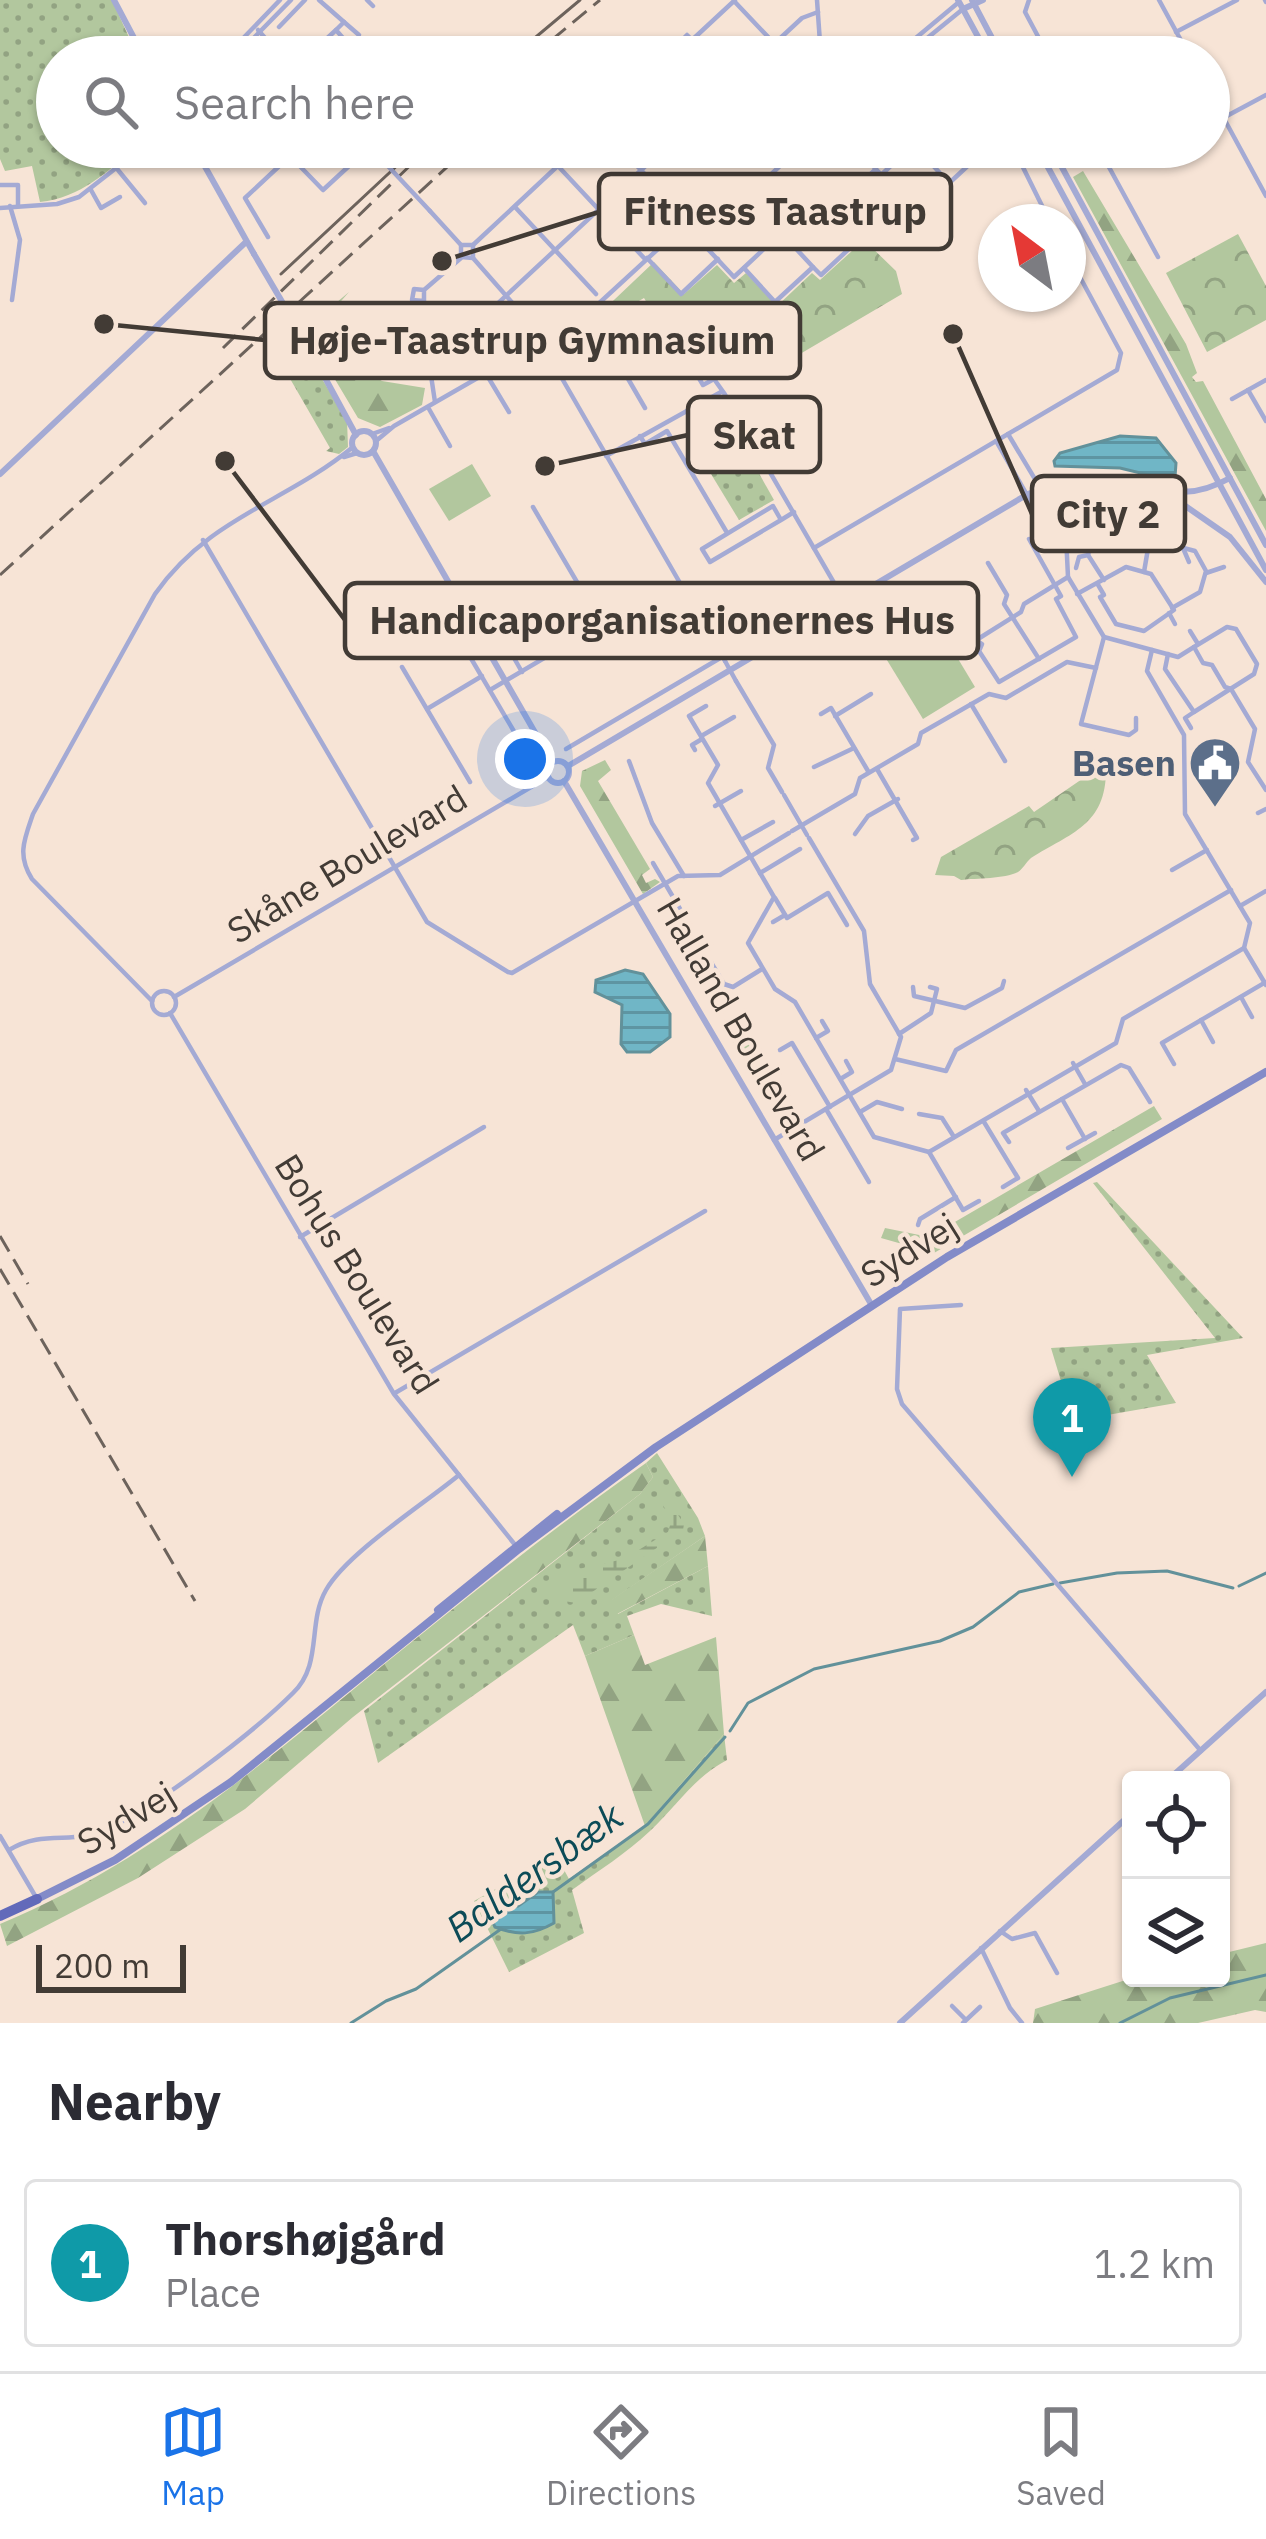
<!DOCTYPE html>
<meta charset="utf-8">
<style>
:root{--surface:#fff;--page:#f7f7f7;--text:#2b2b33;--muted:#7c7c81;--line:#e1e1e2;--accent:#1a73e8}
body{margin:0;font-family:"IBM Plex Sans",sans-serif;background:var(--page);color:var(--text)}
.controls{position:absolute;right:36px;bottom:36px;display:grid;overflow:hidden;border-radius:12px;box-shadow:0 3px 9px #0004}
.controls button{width:108px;height:108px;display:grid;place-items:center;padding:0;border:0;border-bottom:3px solid var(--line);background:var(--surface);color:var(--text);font:60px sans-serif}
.compass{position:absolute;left:978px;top:204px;width:108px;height:108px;border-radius:50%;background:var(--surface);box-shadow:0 3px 9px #0004;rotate:328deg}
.scale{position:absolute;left:36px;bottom:30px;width:150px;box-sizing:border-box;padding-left:12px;border:6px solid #423b35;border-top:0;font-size:33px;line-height:42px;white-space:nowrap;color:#423b35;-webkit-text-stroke:9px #f7e4d6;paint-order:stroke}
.you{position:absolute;left:525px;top:759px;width:42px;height:42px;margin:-30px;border:9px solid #fff;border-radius:50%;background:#1a73e8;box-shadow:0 0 0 18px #1a73e833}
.badge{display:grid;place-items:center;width:78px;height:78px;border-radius:50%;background:var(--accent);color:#fff;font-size:39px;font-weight:700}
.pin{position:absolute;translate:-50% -99px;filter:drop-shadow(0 3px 6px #0008)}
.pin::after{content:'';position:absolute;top:63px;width:42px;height:36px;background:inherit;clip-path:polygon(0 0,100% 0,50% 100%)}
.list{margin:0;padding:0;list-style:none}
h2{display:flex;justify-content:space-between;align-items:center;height:156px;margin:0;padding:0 48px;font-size:51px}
h2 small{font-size:39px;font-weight:400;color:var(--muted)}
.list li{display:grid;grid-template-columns:78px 1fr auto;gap:36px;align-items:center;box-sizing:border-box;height:168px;margin:0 24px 24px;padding:0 24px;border:3px solid var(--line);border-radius:12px}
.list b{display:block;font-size:45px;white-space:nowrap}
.list p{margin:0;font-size:39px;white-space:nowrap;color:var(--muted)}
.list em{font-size:39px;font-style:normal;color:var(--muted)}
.icon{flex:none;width:66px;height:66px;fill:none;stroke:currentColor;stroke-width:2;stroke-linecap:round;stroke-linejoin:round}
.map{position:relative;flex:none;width:1266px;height:2023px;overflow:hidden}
.search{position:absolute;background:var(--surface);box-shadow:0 3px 9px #0004;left:36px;right:36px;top:36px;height:132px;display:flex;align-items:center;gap:30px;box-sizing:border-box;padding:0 42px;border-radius:66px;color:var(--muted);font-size:45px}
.sheet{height:348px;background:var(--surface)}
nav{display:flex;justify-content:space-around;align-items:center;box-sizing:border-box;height:168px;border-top:3px solid var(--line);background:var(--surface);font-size:33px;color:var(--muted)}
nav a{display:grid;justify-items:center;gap:6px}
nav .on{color:var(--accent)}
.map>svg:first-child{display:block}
.grass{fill:url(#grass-dots)}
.forest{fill:url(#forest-firs)}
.wetland{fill:url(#wetland-marsh)}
.park{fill:url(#park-crowns)}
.pitch{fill:#b2c79e}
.water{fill:url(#water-rules);stroke:#62919a;stroke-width:3}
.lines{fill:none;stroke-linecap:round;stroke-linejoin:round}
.stream{stroke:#62919a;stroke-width:3}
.minor{stroke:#a4aad4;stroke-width:4.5}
.tertiary{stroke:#a4aad4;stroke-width:6}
.secondary{stroke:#838bc8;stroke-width:8}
.trunk{stroke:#626aba;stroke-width:10}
.tram{stroke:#6d635c;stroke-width:3}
.rail{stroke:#6d635c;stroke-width:3;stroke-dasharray:18 9;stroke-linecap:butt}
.minor-bridge{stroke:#a4aad4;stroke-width:4.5}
.tertiary-bridge{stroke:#a4aad4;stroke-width:6}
.labels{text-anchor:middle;stroke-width:9;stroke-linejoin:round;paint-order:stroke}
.service-label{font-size:36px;font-weight:bold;fill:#4e5e75;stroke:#f7e4d6;text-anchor:end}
.street-label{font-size:36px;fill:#423b35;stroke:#f7e4d6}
.water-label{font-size:39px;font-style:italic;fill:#0c4b57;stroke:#f7e4d6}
.leader{fill:none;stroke:#423b35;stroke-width:4.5}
.callout-dot{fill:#423b35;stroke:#f7e4d6;stroke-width:4.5}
.callout{fill:#f7e4d6;stroke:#423b35;stroke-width:4.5}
.callout-label{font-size:39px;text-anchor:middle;font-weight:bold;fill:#423b35}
</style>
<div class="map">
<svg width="1266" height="2023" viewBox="0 0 1266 2023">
<defs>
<pattern id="grass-dots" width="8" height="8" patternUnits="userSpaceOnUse" patternTransform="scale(3)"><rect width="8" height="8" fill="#b2c79e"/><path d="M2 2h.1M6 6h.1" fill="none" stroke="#92a382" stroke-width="1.8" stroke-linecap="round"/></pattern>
<pattern id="forest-firs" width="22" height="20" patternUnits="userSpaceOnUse" patternTransform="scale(3)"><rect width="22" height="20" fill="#b2c79e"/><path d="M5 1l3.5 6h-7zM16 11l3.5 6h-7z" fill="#92a382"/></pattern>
<pattern id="wetland-marsh" width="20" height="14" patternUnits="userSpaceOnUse" patternTransform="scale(3)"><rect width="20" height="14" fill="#b2c79e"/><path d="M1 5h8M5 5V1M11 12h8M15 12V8" fill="none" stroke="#92a382"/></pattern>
<pattern id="park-crowns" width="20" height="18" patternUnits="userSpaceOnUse" patternTransform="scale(3)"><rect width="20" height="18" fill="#b2c79e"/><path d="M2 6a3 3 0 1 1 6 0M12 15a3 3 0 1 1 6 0" fill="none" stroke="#92a382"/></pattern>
<pattern id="water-rules" width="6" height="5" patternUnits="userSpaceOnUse" patternTransform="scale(3)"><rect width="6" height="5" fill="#70b6c6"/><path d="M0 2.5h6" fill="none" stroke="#5e95a2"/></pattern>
</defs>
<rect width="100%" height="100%" fill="#f7e4d6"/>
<g class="grass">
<path d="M0,0H112L138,57H57V147H138C107,171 81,198 40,202L32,166L5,171L0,159Z"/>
<polygon points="297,338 347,420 348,447 339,454 326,451 330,448 281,363"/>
<polygon points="747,452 774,500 739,520 711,474"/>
<polygon points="1097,1182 1243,1338 1147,1355 1176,1403 1073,1421 1051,1348 1215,1338 1093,1183"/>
<polygon points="657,1453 698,1518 705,1536 612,1600 618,1614 708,1566 712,1616 661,1604 627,1616 634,1635 585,1656 573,1625 378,1763 364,1711 640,1494 653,1477 646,1463"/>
<path d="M724,1734L727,1760C694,1777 676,1807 650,1831C627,1853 598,1871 572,1890L584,1933L509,1972L474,1901L548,1860L563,1868L569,1879L645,1826Z"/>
</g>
<g class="forest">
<polygon points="1083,171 1186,344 1197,373 1192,377 1196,382 1203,381 1266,499 1266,531 1073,177"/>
<polygon points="349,292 328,316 343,350 338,356 338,366 347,373 359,366 382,381 425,388 422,405 380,427 358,418 305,329"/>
<polygon points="605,760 611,770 598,781 650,869 642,875 646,883 655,879 660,882 643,894 580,786 582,771"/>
<polygon points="736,1022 795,1121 785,1127 725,1028"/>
<polygon points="1154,1106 1162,1119 934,1253 881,1238 885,1228 929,1237"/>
<path d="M646,1463L653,1477L640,1494L353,1717L245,1809L138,1878L7,1946L0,1924C134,1868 238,1784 349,1693C446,1614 543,1535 646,1463Z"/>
<polygon points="705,1536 708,1566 617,1614 611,1600"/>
<polygon points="634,1635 645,1665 716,1637 724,1734 645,1826 585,1656"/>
<polygon points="1266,1943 1266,2012 1255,2010 1198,2023 1033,2023 1035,2009 1132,1978 1221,1978 1221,1954"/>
</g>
<polygon class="wetland" points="663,1492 684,1524 683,1530 576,1603 558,1600 554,1591 560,1573 624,1559 668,1532 672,1519 660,1501"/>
<g class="park">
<polygon points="1238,234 1266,286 1266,320 1207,352 1166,273"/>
<polygon points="864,240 896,271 902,294 783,364 761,325 741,335 736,326 718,336 711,325 685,339 673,320 661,326 644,298 557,349 555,347 595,318 654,262 684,294 717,265 734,283 746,273 777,306 812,273 820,280"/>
<path d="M1106,770C1106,825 1071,833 1031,858C1026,862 1023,869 1018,872C1004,879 977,878 961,880L954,876L935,875L941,857L1029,806L1034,812L1085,777Z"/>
</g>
<g class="pitch">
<polygon points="472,464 491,496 449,521 429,489"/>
<polygon points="913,584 975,687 923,719 860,616"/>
</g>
<g class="water">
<polygon points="1120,436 1156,438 1176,463 1175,477 1169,480 1120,468 1055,466 1054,461 1060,453"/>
<polygon points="625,970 643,974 670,1014 670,1037 650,1052 627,1052 621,1044 622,1005 595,992 596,980"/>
<path d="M538,1892H553L554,1923C533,1935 518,1936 495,1927L490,1916L497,1908L518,1906Z"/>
</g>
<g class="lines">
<g class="stream">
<polyline points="1060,1583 1117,1573 1167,1571 1233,1588"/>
<polyline points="1239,1586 1266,1573"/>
<polyline points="730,1731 748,1703 814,1669 940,1641 973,1627 1019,1592 1053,1584"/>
<polyline points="553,1892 648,1824 725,1737"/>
<polyline points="351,2023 386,2001 416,1989 501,1929"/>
<polyline points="1120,2023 1170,1998 1266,1975"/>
</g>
<g class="minor">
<polyline points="319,0 344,22 336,30 349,45 342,52 346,57"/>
<polyline points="367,0 373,6"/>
<polyline points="817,0 821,57"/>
<polyline points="1029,0 1025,12 1049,57"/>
<polyline points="1159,0 1190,57"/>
<polyline points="1265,0 1266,2"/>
<polyline points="734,1 787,57"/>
<polyline points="344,22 359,35"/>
<polyline points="279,27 305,0"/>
<polyline points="258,30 282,57"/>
<polyline points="1176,32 1237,0"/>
<polyline points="692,40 735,0"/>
<polyline points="691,48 687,53 678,44 687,35 696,44 691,48 699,57"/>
<polyline points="225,57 280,0"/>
<polyline points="235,57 291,0"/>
<polyline points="251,57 254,54"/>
<polyline points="307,57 336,30"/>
<polyline points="760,57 802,18 818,12"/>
<polyline points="893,57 959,2"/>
<polyline points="904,57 963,9"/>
<polyline points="1209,91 1266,196"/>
<polyline points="1223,118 1266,95"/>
<polyline points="282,147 290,156 300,147"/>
<polyline points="619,147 681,212"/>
<polyline points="855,147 909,204"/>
<polyline points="916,147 949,183"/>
<polyline points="1013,147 1050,222"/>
<polyline points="1098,147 1158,257"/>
<polyline points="558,166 644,258"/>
<polyline points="118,170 145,203"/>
<polyline points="881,175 911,147"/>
<polyline points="0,185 18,185 18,205"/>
<polyline points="91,190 101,208 120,197"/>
<polyline points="748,197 813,267"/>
<polyline points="838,204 876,169"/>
<polyline points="10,206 20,240 12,300"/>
<polyline points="515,207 596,294"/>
<polyline points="0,208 57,204 79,197 143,147"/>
<polyline points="430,211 461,245 461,257 473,258 530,323 725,661"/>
<polyline points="702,235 704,245 734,277 781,233"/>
<polyline points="268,237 245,198 290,156 323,190 349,166"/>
<polyline points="788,240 833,198 864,232"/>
<polyline points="461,245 473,245 473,258"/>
<polyline points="473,245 578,147"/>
<polyline points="647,258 681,294 718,259"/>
<polyline points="744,268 775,302 813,267 821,275 866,233 871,239 909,204 917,213 987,148 995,156 1008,147"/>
<polyline points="424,290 414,289 412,300 424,301 424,290 461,258"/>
<polyline points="420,303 435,402"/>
<polyline points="599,322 619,356"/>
<polyline points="425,355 454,344 666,147"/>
<polyline points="485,372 509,412"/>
<polyline points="1248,390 1266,421"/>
<polyline points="1232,399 1266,380"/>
<polyline points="645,408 616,358 668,326 703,385 714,379 724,393 844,600"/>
<polyline points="429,409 450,446"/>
<polyline points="372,434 389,428"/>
<polyline points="1008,434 1054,511 1066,536 1068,577 1104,637 1081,724 1129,735 1136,730 1136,718"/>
<polyline points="640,436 645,444 667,431 726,531"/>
<polyline points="376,441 394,426 584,317 682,227 690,225 700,234 710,232 800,147"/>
<polyline points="996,441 1034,507 1056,520"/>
<polyline points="606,456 721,392"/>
<polyline points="344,457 357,453"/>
<polyline points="1117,506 1119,518"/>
<polyline points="781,520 710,562 702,549 773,506 781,520 794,512"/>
<polyline points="203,540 427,922 508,972 512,973 678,876 720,875 789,833"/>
<polyline points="1173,540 1178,526"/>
<polyline points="814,548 1117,370 1121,353 1068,255"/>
<polyline points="1183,548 1189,562"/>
<polyline points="1088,555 1104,580"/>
<polyline points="988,563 1007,595 1004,604 1039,659"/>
<polyline points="1076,568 1079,557 1088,555 1094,533 1119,518 1170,536 1176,546 1195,551 1206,571 1200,592 1172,608"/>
<polyline points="1144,572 1151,531"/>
<polyline points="1206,573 1224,567"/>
<polyline points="943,587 978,639 1021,612 1024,604 1068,577"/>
<path d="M1077,594C1093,585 1110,576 1126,567L1151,574L1174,610L1144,631L1116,624L1100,597L1104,595L1097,583"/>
<polyline points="1169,613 1175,624"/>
<polyline points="495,625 514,658"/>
<polyline points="1190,631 1198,644"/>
<polyline points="1104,637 1178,657 1194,647 1203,663 1212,665 1225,687 1231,689 1255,729 1248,762 1266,790"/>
<polyline points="459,638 522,745"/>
<polyline points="976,640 982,644 979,651 999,682 1076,637 1056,599 1061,596 1029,539"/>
<polyline points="1152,650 1147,671 1184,735 1185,814 1250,923 1244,948 1266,985"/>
<polyline points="1168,654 1165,669 1194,712 1254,674 1257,664 1236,629 1227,627 1194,647"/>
<polyline points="402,667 470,782"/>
<polyline points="522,672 514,658 594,611 533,507"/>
<polyline points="736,681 774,745 768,768 782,792"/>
<polyline points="490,690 602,624 595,612"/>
<polyline points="971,704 1005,761"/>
<polyline points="706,706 689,716 718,765 708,783 774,897 748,943 775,989 795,1002 874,1137 929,1152 1116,1043 1123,1019 1244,948"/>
<polyline points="427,709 482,676"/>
<polyline points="821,714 831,708 868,771"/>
<polyline points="835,716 871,694"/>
<polyline points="1191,728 1185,718 1194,712"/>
<polyline points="703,735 734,717"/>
<polyline points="566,749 722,657"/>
<polyline points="695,750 692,745 702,739"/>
<polyline points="629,761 652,823 684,876"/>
<polyline points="814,767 854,748"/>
<polyline points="877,769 917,838 913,840"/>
<polyline points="784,795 807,835"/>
<polyline points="715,806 741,791"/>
<polyline points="1258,813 1266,809"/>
<polyline points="792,831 855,794 860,778 918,744 921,733 989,694 1006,698 1067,662 1096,668"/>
<polyline points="855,834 868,816 898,799"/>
<polyline points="741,840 773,822"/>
<polyline points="653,863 683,914"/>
<polyline points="1172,870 1207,850"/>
<polyline points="760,873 800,849"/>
<polyline points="775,898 787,918 828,893 847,925"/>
<polyline points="1240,906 1266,891"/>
<polyline points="773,922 785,915"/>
<polyline points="709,959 724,984 733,987 762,969"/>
<polyline points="913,987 914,996 965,1008 1002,988 1004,981"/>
<circle cx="164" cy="1003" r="12"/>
<polyline points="174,997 548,777"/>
<polyline points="1241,997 1252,1017"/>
<path d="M152,1001L32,879C17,855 24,840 33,814L155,594C209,517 285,503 353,447"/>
<polyline points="170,1013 394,1394 516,1546"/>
<polyline points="1201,1020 1213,1042"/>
<polyline points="899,1034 931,1013 937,989 930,987"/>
<polyline points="816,1038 828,1031 822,1021"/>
<polyline points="780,1050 792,1043 830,1107"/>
<polyline points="895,1059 946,1071 956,1050 1231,890"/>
<polyline points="1073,1063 1085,1084"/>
<polyline points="1174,1064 1162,1043 1266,982"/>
<polyline points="842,1078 852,1072 846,1061"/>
<polyline points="1026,1090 1039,1111"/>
<polyline points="1062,1099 1085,1139"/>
<polyline points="826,1109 869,1182"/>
<polyline points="860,1112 877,1102 902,1109"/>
<polyline points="919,1114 942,1118 954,1137"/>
<polyline points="984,1122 1018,1178 1003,1187"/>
<polyline points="774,1140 891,1070 901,1037 870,984 864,931 809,838"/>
<polyline points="1009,1142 1003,1133 1121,1065 1129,1068 1150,1102"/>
<polyline points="1068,1148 1095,1133"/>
<polyline points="929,1152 963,1210 979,1201"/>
<polyline points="918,1225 920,1219 956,1197"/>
<polyline points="300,1237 484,1127"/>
<polyline points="961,1305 900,1309 897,1389 902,1404 1201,1751"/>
<polyline points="395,1393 705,1211"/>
<polyline points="0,1836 37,1899"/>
<path d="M9,1850C43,1829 73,1845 106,1830C157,1806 253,1733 293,1693C323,1664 307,1623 326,1590C347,1553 424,1504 459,1475"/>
<polyline points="1000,1931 1012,1939 1035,1933 1057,1973"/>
<polyline points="981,1948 1010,2008 1022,2023"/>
<polyline points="952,2006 965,2019"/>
<polyline points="963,2023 980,2007"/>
</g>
<g class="tertiary">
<polyline points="114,0 144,57"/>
<polyline points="958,0 989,57"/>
<polyline points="972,0 1002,57"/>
<polyline points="963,9 983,0"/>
<polyline points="194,147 254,254"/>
<polyline points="1037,147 1266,570"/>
<polyline points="1051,147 1266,545"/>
<polyline points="304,339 356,435"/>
<circle cx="364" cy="443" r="12"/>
<polyline points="373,451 552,762"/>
<polyline points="0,474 246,242"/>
<polyline points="1171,496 1230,537 1266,582"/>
<circle cx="558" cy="772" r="11"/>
<path d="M568,766L1028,494C1051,485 1077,479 1102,480C1154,482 1178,507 1230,478"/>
<polyline points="564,781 871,1304"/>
<polyline points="1168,1780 1266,1692"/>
<polyline points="900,2023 1131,1814"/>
</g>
<g class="secondary">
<polyline points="438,1610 557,1514"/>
<polyline points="37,1899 115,1860 231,1782 519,1549 656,1447 947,1257 1266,1072"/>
</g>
<polyline class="trunk" points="0,1916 37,1899"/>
<g class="tram">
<polyline points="512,57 580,0"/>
<polyline points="281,274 417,147"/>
</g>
<g class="rail">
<polyline points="531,57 600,0"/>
<polyline points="223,348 429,147"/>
<polyline points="0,575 469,147"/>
<polyline points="0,1236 28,1284"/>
<polyline points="0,1269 195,1601"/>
</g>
<g class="minor-bridge">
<polyline points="373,150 430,211"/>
<polyline points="725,661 736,681"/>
</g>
<polyline class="tertiary-bridge" points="254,254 304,339"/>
</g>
<defs>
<g id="civic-pin" transform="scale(2.7)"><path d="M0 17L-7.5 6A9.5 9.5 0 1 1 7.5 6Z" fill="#5c6f8a" stroke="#f7e4d6"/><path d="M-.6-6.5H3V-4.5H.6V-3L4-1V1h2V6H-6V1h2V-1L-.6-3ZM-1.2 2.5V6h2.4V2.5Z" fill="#fff"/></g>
</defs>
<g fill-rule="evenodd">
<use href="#civic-pin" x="1215" y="763"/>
</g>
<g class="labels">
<g class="service-label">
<text x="1176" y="776">Basen</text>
</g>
<g class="street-label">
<text transform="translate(347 864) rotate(-31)" y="13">Skåne Boulevard</text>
<text transform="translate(741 1029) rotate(60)" y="13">Halland Boulevard</text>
<text transform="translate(909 1250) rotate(-32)" y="13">Sydvej</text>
<text transform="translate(357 1274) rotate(58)" y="13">Bohus Boulevard</text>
<text transform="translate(126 1818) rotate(-31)" y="13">Sydvej</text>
</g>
<g class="water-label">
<text transform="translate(534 1872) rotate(-36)" y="14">Baldersbæk</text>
</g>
</g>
<path class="leader" d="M442 261L599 212M104 324L265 340M545 466L688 435M953 334L1032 514M225 461L345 620"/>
<g class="callout-dot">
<circle cx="442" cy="261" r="12"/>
<circle cx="104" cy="324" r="12"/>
<circle cx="545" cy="466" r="12"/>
<circle cx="953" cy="334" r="12"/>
<circle cx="225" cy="461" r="12"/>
</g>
<g class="callout">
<rect x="599" y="174" width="352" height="75" rx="12"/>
<rect x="265" y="303" width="535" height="75" rx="12"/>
<rect x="688" y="397" width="132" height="75" rx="12"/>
<rect x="1032" y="476" width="153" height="75" rx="12"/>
<rect x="345" y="583" width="633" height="75" rx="12"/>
</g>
<g class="callout-label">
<text x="775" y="225">Fitness Taastrup</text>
<text x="532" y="354">Høje-Taastrup Gymnasium</text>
<text x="754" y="449">Skat</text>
<text x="1108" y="528">City 2</text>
<text x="662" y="634">Handicaporganisationernes Hus</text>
</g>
</svg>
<div class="controls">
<button><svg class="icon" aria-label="locate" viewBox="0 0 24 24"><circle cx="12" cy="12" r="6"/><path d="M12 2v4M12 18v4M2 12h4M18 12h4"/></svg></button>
<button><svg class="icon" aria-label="layers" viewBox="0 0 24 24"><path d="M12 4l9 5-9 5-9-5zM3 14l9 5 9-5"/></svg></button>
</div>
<svg class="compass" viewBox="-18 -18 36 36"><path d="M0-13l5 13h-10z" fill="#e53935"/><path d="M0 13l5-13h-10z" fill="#7c7c81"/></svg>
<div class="scale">200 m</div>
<div class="you"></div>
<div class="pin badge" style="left:1072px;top:1477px;background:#0f9aa8">1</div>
<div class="search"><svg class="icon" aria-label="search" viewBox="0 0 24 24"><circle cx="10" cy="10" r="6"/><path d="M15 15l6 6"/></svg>Search here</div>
</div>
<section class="sheet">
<h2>Nearby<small></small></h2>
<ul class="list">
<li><span class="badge" style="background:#0f9aa8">1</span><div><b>Thorshøjgård</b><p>Place</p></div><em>1.2 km</em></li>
</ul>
</section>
<nav>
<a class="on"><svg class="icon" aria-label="map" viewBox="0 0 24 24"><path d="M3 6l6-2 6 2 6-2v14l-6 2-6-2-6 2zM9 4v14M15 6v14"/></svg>Map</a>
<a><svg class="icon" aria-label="directions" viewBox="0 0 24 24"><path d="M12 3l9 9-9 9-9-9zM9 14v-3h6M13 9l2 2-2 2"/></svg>Directions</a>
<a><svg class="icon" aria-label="saved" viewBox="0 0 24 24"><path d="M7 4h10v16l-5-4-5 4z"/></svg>Saved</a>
</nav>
